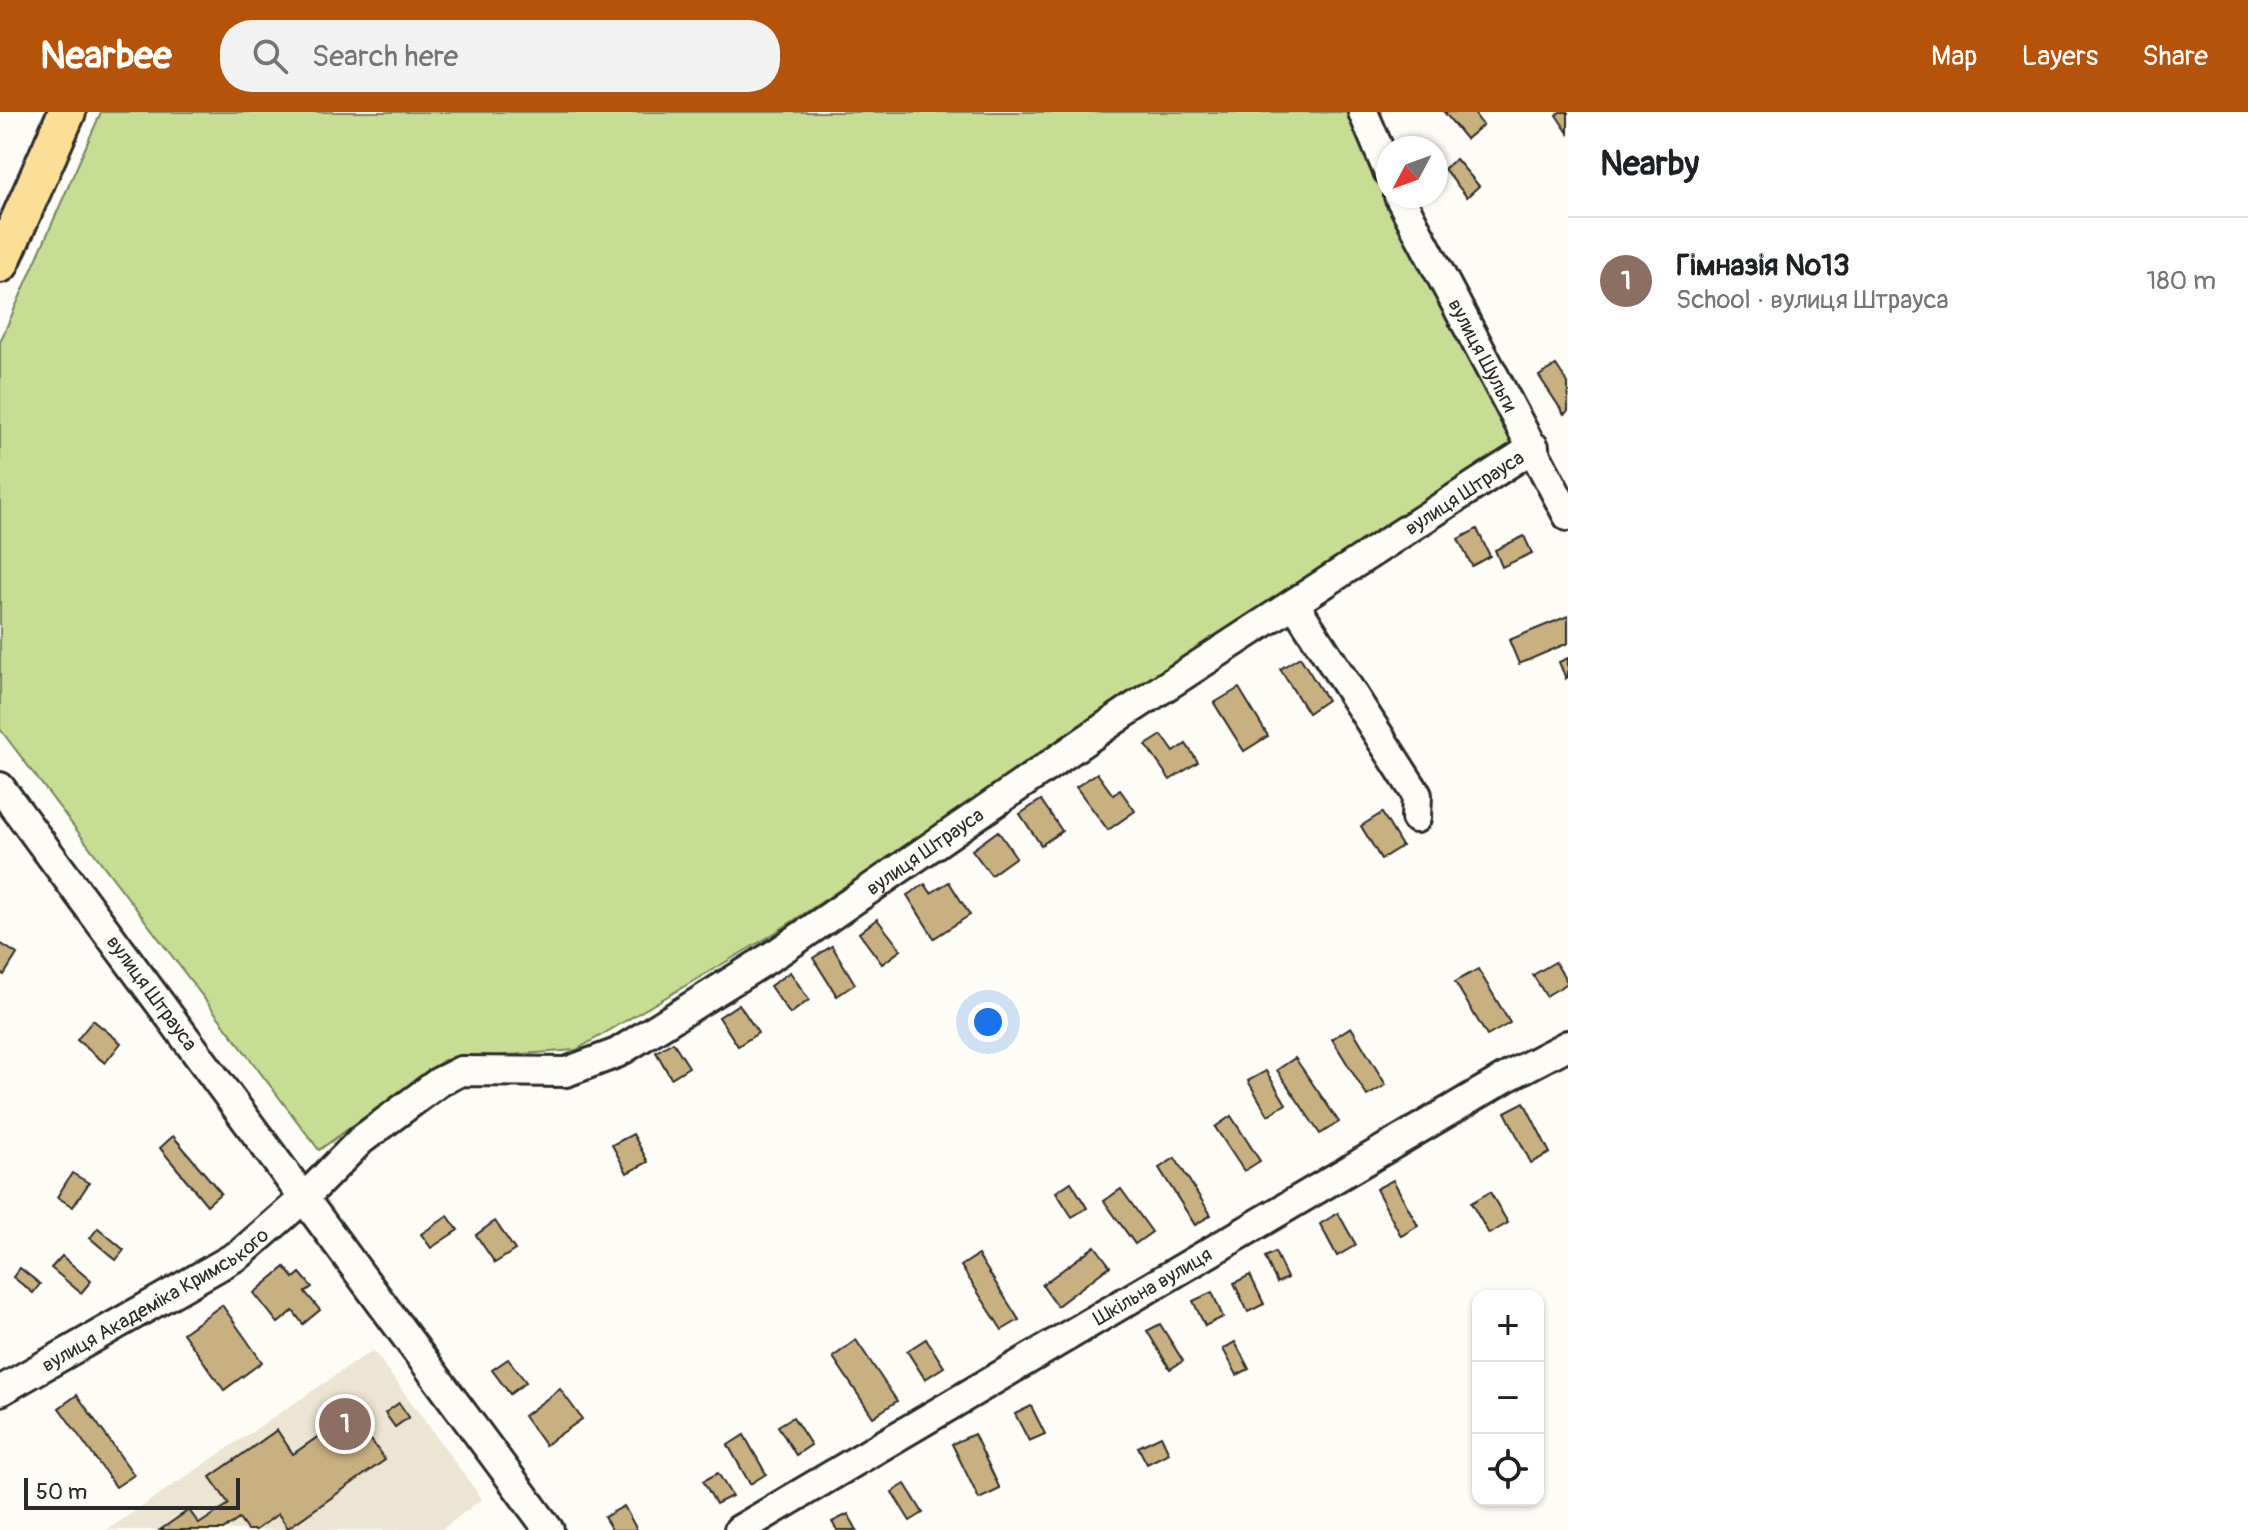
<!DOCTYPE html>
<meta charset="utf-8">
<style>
:root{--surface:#fff;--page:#f2f2f2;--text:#202124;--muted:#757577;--line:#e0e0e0;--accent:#b45309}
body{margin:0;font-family:Pangolin,sans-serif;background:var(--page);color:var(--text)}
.controls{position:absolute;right:24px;bottom:24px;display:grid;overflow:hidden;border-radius:16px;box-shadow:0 2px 6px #0004}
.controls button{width:72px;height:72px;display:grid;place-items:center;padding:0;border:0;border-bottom:2px solid var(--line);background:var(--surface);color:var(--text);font:40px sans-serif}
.compass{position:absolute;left:1376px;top:24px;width:72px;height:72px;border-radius:50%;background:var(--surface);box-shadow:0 2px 6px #0004;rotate:229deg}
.scale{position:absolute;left:24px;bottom:20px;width:216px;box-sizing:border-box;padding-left:8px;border:4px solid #2b2b2b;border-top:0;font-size:22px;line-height:28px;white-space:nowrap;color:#2b2b2b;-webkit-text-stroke:6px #fdfcf7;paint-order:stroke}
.you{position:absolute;left:988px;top:910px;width:28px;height:28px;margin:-20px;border:6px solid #fff;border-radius:50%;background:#1a73e8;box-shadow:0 0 0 12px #1a73e833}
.badge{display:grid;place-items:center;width:52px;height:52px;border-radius:50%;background:var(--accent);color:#fff;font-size:26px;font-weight:700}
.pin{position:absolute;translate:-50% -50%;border:4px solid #fff;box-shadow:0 2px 8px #0006}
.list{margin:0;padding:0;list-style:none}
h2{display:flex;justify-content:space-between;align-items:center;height:104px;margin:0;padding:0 32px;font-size:34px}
h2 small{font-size:26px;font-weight:400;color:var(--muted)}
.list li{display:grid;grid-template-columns:52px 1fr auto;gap:24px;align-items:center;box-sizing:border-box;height:128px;padding:0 32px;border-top:2px solid var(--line)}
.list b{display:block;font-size:30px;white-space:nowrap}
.list p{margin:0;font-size:26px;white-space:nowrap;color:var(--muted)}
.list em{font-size:26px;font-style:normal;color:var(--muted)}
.icon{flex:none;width:44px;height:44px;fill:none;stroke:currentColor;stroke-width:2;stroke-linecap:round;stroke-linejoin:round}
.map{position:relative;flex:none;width:1568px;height:1418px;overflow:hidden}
header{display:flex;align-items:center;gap:48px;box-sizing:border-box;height:112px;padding:0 40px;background:var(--accent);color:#fff}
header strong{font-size:38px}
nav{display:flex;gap:44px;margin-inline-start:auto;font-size:28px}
.search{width:560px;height:72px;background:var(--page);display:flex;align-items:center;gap:20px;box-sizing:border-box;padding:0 28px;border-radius:32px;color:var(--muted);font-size:30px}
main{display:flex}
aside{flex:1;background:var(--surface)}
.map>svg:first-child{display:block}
.built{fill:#ede5d3}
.green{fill:#c6dd93;stroke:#78845f;stroke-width:2}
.building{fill:#c9b080;stroke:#2b2b2b;stroke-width:2}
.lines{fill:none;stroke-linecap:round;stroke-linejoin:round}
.minor-casing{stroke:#2b2b2b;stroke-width:34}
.major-casing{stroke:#2b2b2b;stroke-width:42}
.minor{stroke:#fdfcf7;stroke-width:28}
.major{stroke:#fbdf96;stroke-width:36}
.labels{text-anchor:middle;stroke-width:6;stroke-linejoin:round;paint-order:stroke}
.street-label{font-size:20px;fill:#2b2b2b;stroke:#fdfcf7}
</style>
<header>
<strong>Nearbee</strong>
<div class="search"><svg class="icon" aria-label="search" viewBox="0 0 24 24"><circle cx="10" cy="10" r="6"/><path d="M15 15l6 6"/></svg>Search here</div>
<nav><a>Map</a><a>Layers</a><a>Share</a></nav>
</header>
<main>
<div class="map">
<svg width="1568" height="1418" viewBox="0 0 1568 1418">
<rect width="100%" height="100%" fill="#fdfcf7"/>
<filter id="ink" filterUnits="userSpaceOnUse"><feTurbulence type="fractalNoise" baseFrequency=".0125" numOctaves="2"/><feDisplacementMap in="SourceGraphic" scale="16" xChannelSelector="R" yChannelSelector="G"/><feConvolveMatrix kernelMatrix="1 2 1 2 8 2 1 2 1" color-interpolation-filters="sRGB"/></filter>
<g filter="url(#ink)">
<polygon class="built" points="373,1238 482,1387 441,1418 107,1418"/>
<polygon class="green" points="101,0 1354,0 1388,83 1517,330 770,824 576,938 444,948 319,1038 0,617 0,230"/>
<g class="building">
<polygon points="1444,0 1473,0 1483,13 1466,27"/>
<polygon points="1560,0 1568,0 1568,21 1556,3"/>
<polygon points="1456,47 1479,74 1467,85 1444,57"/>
<polygon points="1556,253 1568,271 1568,299 1564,302 1539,264"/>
<polygon points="1477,417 1490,444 1472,454 1458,427"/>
<polygon points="1524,424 1532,441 1502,455 1495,438"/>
<polygon points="1568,504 1568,531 1519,552 1509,528"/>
<polygon points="1300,545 1327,588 1308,601 1280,557"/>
<polygon points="1568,546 1568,566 1566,567 1559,550"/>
<polygon points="1239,576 1268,624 1244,639 1214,591"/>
<polygon points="1162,623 1174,640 1186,632 1198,650 1170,668 1146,633"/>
<polygon points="1097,661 1113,683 1120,678 1135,699 1108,718 1076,675"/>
<polygon points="1041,688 1062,719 1041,733 1020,702"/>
<polygon points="1382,701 1402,734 1381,747 1361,714"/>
<polygon points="998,719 1016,745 991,763 972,738"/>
<polygon points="949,770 970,803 934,826 907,783 925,772 931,781"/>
<polygon points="877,807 901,838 882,852 859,821"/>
<polygon points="0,831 17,842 4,863 0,861"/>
<polygon points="832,834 855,872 837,884 813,846"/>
<polygon points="1555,850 1568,871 1546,884 1533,863"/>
<polygon points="1478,857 1510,911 1487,924 1455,870"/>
<polygon points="790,860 809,888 790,902 770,874"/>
<polygon points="739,892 758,921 738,934 719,905"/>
<polygon points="93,908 121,931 105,951 77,928"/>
<polygon points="1351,915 1386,973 1367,984 1332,927"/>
<polygon points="673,930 689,955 671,966 656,940"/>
<polygon points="1295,946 1339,1010 1320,1022 1277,958"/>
<polygon points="1266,959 1286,992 1268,1003 1248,969"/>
<polygon points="1524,990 1550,1041 1531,1051 1505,1000"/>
<polygon points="1231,1004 1260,1049 1244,1059 1215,1015"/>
<polygon points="633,1022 648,1050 627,1061 612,1033"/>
<polygon points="173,1024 221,1081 207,1093 160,1036"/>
<polygon points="1175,1046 1211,1103 1195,1113 1159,1056"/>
<polygon points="72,1061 89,1071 73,1095 57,1085"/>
<polygon points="1393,1068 1418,1114 1401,1124 1376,1077"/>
<polygon points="1071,1070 1087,1096 1072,1105 1056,1080"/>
<polygon points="1121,1077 1152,1120 1135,1132 1104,1089"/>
<polygon points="1490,1080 1508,1111 1489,1122 1471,1091"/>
<polygon points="1338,1101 1356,1133 1337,1144 1320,1112"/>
<polygon points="448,1104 458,1118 431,1136 421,1122"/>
<polygon points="495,1109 515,1138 495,1151 476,1123"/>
<polygon points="98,1116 124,1138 116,1148 90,1126"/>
<polygon points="1095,1134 1110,1154 1057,1194 1042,1173"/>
<polygon points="1275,1140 1287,1166 1277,1171 1265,1145"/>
<polygon points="978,1143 1019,1208 1002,1218 961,1154"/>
<polygon points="62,1144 91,1169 81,1181 51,1156"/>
<polygon points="285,1155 294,1166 300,1161 312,1175 305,1180 320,1198 303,1212 293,1199 278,1211 254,1181"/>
<polygon points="20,1156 40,1172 33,1181 13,1165"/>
<polygon points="1250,1163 1264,1192 1248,1200 1234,1171"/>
<polygon points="1212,1180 1223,1205 1205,1214 1193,1189"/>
<polygon points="222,1193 262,1250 224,1278 183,1221"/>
<polygon points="1160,1212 1183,1249 1170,1257 1147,1219"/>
<polygon points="926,1227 944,1255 925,1267 907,1239"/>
<polygon points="856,1228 897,1289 873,1305 833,1245"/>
<polygon points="1235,1230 1249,1257 1237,1263 1223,1237"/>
<polygon points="508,1247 526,1270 510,1282 492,1258"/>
<polygon points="560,1277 582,1307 545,1333 524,1304"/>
<polygon points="77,1283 134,1363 116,1375 59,1296"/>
<polygon points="399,1291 409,1305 395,1315 385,1301"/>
<polygon points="1031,1294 1045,1322 1029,1329 1015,1302"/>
<polygon points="352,1301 385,1348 288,1416 278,1402 256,1418 247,1418 239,1407 223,1418 160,1418 189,1398 199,1412 229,1392 210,1365 277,1318 293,1342"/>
<polygon points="793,1305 811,1333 796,1343 778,1314"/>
<polygon points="974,1322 1000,1377 979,1387 952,1332"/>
<polygon points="744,1323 766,1362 750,1372 728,1333"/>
<polygon points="1161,1324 1169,1341 1147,1352 1138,1335"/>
<polygon points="718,1361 732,1384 716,1392 703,1369"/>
<polygon points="905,1372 923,1401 910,1409 892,1380"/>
<polygon points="624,1394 637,1418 612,1418 604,1405"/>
<polygon points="848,1402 857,1418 837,1418 832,1410"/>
</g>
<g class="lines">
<g class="minor-casing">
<g id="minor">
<polyline points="1363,0 1388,59"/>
<path id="s1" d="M1399,84L1568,404"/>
<polyline points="1294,491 1417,683 1416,706"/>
<path id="s2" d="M0,675L549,1418"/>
<path id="s3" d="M0,1279L240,1142L304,1086L361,1028L439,970L461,959L566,960L617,941L780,839L1125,601L1534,335"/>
<path id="s4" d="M739,1418L1505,966L1568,933"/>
</g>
</g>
<g class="major-casing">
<polyline id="major" points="0,152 67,0"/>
</g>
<use href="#minor" class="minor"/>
<use href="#major" class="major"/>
</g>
</g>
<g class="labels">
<g class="street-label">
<text dy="7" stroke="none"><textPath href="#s1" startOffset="180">вулиця Шульги</textPath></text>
<text dy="7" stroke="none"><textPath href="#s3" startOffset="1740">вулиця Штрауса</textPath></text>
<text dy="7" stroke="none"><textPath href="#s3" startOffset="1092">вулиця Штрауса</textPath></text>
<text dy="7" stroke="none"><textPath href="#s2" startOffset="256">вулиця Штрауса</textPath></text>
<text dy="7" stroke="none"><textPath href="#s4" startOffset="480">Шкільна вулиця</textPath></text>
<text dy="7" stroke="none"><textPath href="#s3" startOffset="180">вулиця Академіка Кримського</textPath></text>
</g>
</g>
</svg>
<div class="controls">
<button>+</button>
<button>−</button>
<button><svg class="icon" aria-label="locate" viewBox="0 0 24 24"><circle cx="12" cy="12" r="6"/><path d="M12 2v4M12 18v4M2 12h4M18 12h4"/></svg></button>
</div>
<svg class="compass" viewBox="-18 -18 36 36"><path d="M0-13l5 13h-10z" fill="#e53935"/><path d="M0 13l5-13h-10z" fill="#757577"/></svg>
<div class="scale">50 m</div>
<div class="you"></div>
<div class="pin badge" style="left:345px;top:1312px;background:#8d6e63">1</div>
</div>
<aside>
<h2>Nearby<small></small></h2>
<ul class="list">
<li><span class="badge" style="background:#8d6e63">1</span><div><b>Гімназія №13</b><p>School · вулиця Штрауса</p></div><em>180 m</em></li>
</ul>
</aside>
</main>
